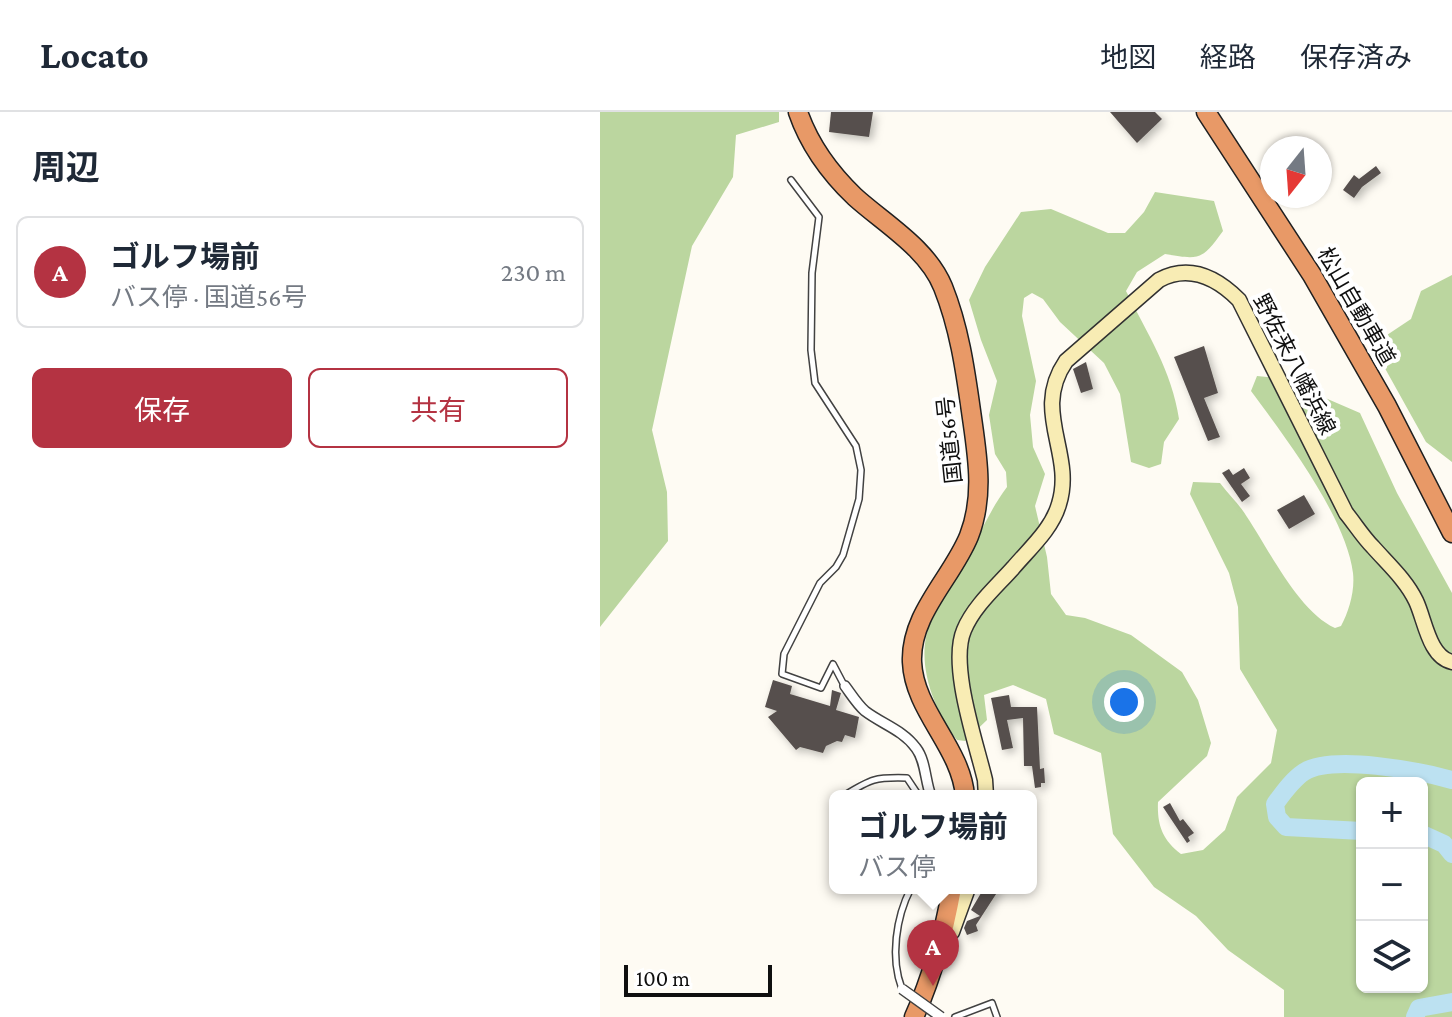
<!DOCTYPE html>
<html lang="ja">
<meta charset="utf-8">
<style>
:root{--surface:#fff;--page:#f6f6f7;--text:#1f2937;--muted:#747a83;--line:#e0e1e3;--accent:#b43342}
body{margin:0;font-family:"Crimson Pro","Noto Sans JP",serif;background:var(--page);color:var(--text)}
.controls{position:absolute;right:24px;bottom:24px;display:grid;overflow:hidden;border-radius:12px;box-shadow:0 2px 6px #0004}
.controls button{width:72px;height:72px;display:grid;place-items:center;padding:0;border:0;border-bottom:2px solid var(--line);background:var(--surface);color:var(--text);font:40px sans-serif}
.compass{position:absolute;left:660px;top:24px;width:72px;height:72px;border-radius:50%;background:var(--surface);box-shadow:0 2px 6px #0004;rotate:197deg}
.scale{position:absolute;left:24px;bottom:20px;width:148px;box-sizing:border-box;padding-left:8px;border:4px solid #0f0f0f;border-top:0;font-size:22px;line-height:28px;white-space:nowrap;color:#0f0f0f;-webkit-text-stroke:6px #fff;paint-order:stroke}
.you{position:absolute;left:524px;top:590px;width:28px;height:28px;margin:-20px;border:6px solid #fff;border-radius:50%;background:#1a73e8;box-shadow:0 0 0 12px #1a73e833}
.badge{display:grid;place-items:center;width:52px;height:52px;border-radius:50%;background:var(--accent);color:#fff;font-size:26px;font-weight:700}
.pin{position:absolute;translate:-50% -66px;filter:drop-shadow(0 2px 4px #0008)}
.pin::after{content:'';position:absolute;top:42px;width:28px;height:24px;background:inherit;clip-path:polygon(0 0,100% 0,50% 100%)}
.popup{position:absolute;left:229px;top:678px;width:208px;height:104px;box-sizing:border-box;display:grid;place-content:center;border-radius:12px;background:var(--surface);filter:drop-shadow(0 2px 6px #0005);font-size:26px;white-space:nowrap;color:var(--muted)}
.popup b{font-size:30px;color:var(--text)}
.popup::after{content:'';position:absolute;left:50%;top:100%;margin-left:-16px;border:16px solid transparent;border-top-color:var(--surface)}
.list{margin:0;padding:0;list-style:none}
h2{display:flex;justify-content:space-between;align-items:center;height:104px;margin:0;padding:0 32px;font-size:34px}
h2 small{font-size:26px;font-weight:400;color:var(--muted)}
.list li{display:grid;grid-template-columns:52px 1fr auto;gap:24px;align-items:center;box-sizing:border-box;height:112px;margin:0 16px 16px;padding:0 16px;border:2px solid var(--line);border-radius:12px}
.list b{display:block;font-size:30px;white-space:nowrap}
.list p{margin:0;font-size:26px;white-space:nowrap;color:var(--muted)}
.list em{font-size:26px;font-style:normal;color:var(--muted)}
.actions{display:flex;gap:16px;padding:24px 32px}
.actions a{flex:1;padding:18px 0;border:2px solid var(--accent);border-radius:12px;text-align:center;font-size:28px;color:var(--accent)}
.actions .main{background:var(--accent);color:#fff}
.icon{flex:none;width:44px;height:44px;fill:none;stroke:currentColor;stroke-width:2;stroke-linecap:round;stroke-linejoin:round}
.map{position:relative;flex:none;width:852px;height:905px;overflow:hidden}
header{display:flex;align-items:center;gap:48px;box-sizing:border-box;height:112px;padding:0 40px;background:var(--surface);border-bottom:2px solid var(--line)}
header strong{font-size:38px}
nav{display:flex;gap:44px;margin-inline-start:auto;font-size:28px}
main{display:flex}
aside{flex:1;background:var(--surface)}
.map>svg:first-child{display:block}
.forest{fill:#bbd69f;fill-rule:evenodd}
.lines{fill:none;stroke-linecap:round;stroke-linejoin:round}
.river{stroke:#bce1f1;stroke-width:18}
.building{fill:#57504d;filter:url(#shadow)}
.lane-casing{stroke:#424242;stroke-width:8}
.street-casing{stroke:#424242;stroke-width:12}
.secondary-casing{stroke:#313131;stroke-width:17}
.highway-casing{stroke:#202020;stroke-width:21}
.lane{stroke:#fff;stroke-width:5}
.street{stroke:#fff;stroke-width:9}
.secondary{stroke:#f8ecb4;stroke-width:14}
.highway{stroke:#e89967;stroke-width:18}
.street-bridge-casing{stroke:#424242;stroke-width:12;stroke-linecap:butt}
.street-bridge{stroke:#fff;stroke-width:9}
.labels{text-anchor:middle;stroke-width:8;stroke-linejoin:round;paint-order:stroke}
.street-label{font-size:22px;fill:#0f0f0f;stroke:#fff}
</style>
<header>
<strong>Locato</strong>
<nav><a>地図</a><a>経路</a><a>保存済み</a></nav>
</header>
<main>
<aside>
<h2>周辺<small></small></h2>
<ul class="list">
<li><span class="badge">A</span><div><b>ゴルフ場前</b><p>バス停 · 国道56号</p></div><em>230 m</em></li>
</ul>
<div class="actions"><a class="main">保存</a><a>共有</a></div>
</aside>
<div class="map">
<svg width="852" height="905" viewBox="0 0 852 905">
<defs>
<filter id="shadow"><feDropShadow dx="3.5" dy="3.5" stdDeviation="4" flood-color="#0004"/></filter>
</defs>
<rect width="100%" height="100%" fill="#fefbf3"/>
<g class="forest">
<polygon points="0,0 179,0 179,10 136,23 133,65 92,134 52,318 67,380 68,429 0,515"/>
<path d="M555,80L614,89L623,119C602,148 600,148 565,142L537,160L526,179C547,221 572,259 579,307L564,330L561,352L549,356L531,350L520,282L504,251L460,210L443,187L432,181L424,186L422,204L436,269L430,303L433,335L445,362L435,394L447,445L451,482L466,503L485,506L531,523L582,560L598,588L611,631L607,644L558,690C557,712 562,728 581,742L603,738L625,718L637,685L671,651L677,618L640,557L638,495L629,461L590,382L593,370L620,371C629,383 640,393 647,405C669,438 699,500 735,516L741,514C749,499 755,479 753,461C746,405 685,325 651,279L657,264L694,268L716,282L760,301L797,381L852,481V905H684V878L628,838L596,804L554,775L513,722L501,641L454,622L446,587L413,573L384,583L387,608L365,629L357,628C333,598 313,545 332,508C341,490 353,473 363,455C377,428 389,399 407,375L406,360L395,342L389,303L397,269L381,228L369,188L385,155L421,100L451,97L508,121H525L544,100ZM762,671H822V875H762Z"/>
<polygon points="852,163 852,350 826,330 772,233 811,207 821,179"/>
</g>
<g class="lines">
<g class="river">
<path d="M762,719L686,715L677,705L675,692C683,681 692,668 704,660C732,642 820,659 852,668"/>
<polyline points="822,722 844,732 852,742"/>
<polyline points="815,905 819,896 852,890"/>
</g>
</g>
<g class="building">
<polygon points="231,0 273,0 269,25 229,20"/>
<polygon points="510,0 555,0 562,7 537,31"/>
<polygon points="776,54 781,61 762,75 754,86 743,78 754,63 759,67"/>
<polygon points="604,234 618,281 604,286 620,325 608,329 574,245"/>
<polygon points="486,250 493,277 481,281 473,257"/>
<polygon points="644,356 650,366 641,372 650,384 642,390 622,361 629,357 633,363"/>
<polygon points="704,383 715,402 689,417 677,398"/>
<polygon points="173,568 192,574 190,582 230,594 232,578 241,581 236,598 259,605 255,626 245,623 242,630 237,629 226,634 223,641 200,635 196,638 168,605 177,599 165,595"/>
<polygon points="409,583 411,595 437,595 440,657 444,656 445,671 441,671 441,675 435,676 432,654 424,654 423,606 407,608 413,636 402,638 391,586"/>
<polygon points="570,691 580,709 583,707 594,721 588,725 590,729 587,731 563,695"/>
<polygon points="384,776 400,776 376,813 378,819 367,823 364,816 367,809 380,804 371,798"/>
</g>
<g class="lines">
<g class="lane-casing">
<g id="lane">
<polyline points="191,68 219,105 212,161 211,238 215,271 256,334 261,358 259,387 243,443 236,455 220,471 184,542 182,562 221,576 233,552 244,573"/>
<path d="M245,683C271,667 275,665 307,666L319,684"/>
<path d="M302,877C290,846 296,805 311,776"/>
<polyline points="355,905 392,891 397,905"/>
</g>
</g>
<g class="street-casing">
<path id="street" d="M245,574C251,582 257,592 265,599C282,612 303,618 316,636C326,649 325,669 331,684"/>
</g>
<g class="secondary-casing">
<g id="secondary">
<path d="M386,684L385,668C376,630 349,553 364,518C374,494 396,475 413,456C430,436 452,417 459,392C475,341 431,300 466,249L559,168C589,152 616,165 639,188L746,401C755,412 763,425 773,435C788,452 806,468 816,489C825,508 829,545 852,550"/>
<polyline points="343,828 352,820 368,776"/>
</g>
</g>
<g class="highway-casing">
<g id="highway">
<path d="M198,0C209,32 231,62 255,85C285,112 327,136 343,175C359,215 365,256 371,299C377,342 385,383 369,424C352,466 310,502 312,550C314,599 361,635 365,684"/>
<polyline points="606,0 712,163 787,294 852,421"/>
<path d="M314,905C333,863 344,821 352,776"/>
</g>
</g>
<use href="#lane" class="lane"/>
<use href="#street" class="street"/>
<use href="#secondary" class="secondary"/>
<use href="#highway" class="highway"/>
<g class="street-bridge-casing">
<polyline id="street-bridge" points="302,877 341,905"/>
</g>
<use href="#street-bridge" class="street-bridge"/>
</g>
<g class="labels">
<g class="street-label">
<text transform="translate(757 194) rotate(60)" y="8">松山自動車道</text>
<text transform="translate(695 252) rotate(63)" y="8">野佐来八幡浜線</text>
<text transform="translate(349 328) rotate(-96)" y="8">国道56号</text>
</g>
</g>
</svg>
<div class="controls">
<button>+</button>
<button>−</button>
<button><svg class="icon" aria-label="layers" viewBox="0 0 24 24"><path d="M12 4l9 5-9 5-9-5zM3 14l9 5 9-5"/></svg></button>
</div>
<svg class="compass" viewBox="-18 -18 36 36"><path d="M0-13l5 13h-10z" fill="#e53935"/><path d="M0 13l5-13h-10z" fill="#747a83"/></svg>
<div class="scale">100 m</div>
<div class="you"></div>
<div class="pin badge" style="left:333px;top:874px">A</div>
<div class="popup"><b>ゴルフ場前</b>バス停</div>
</div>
</main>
